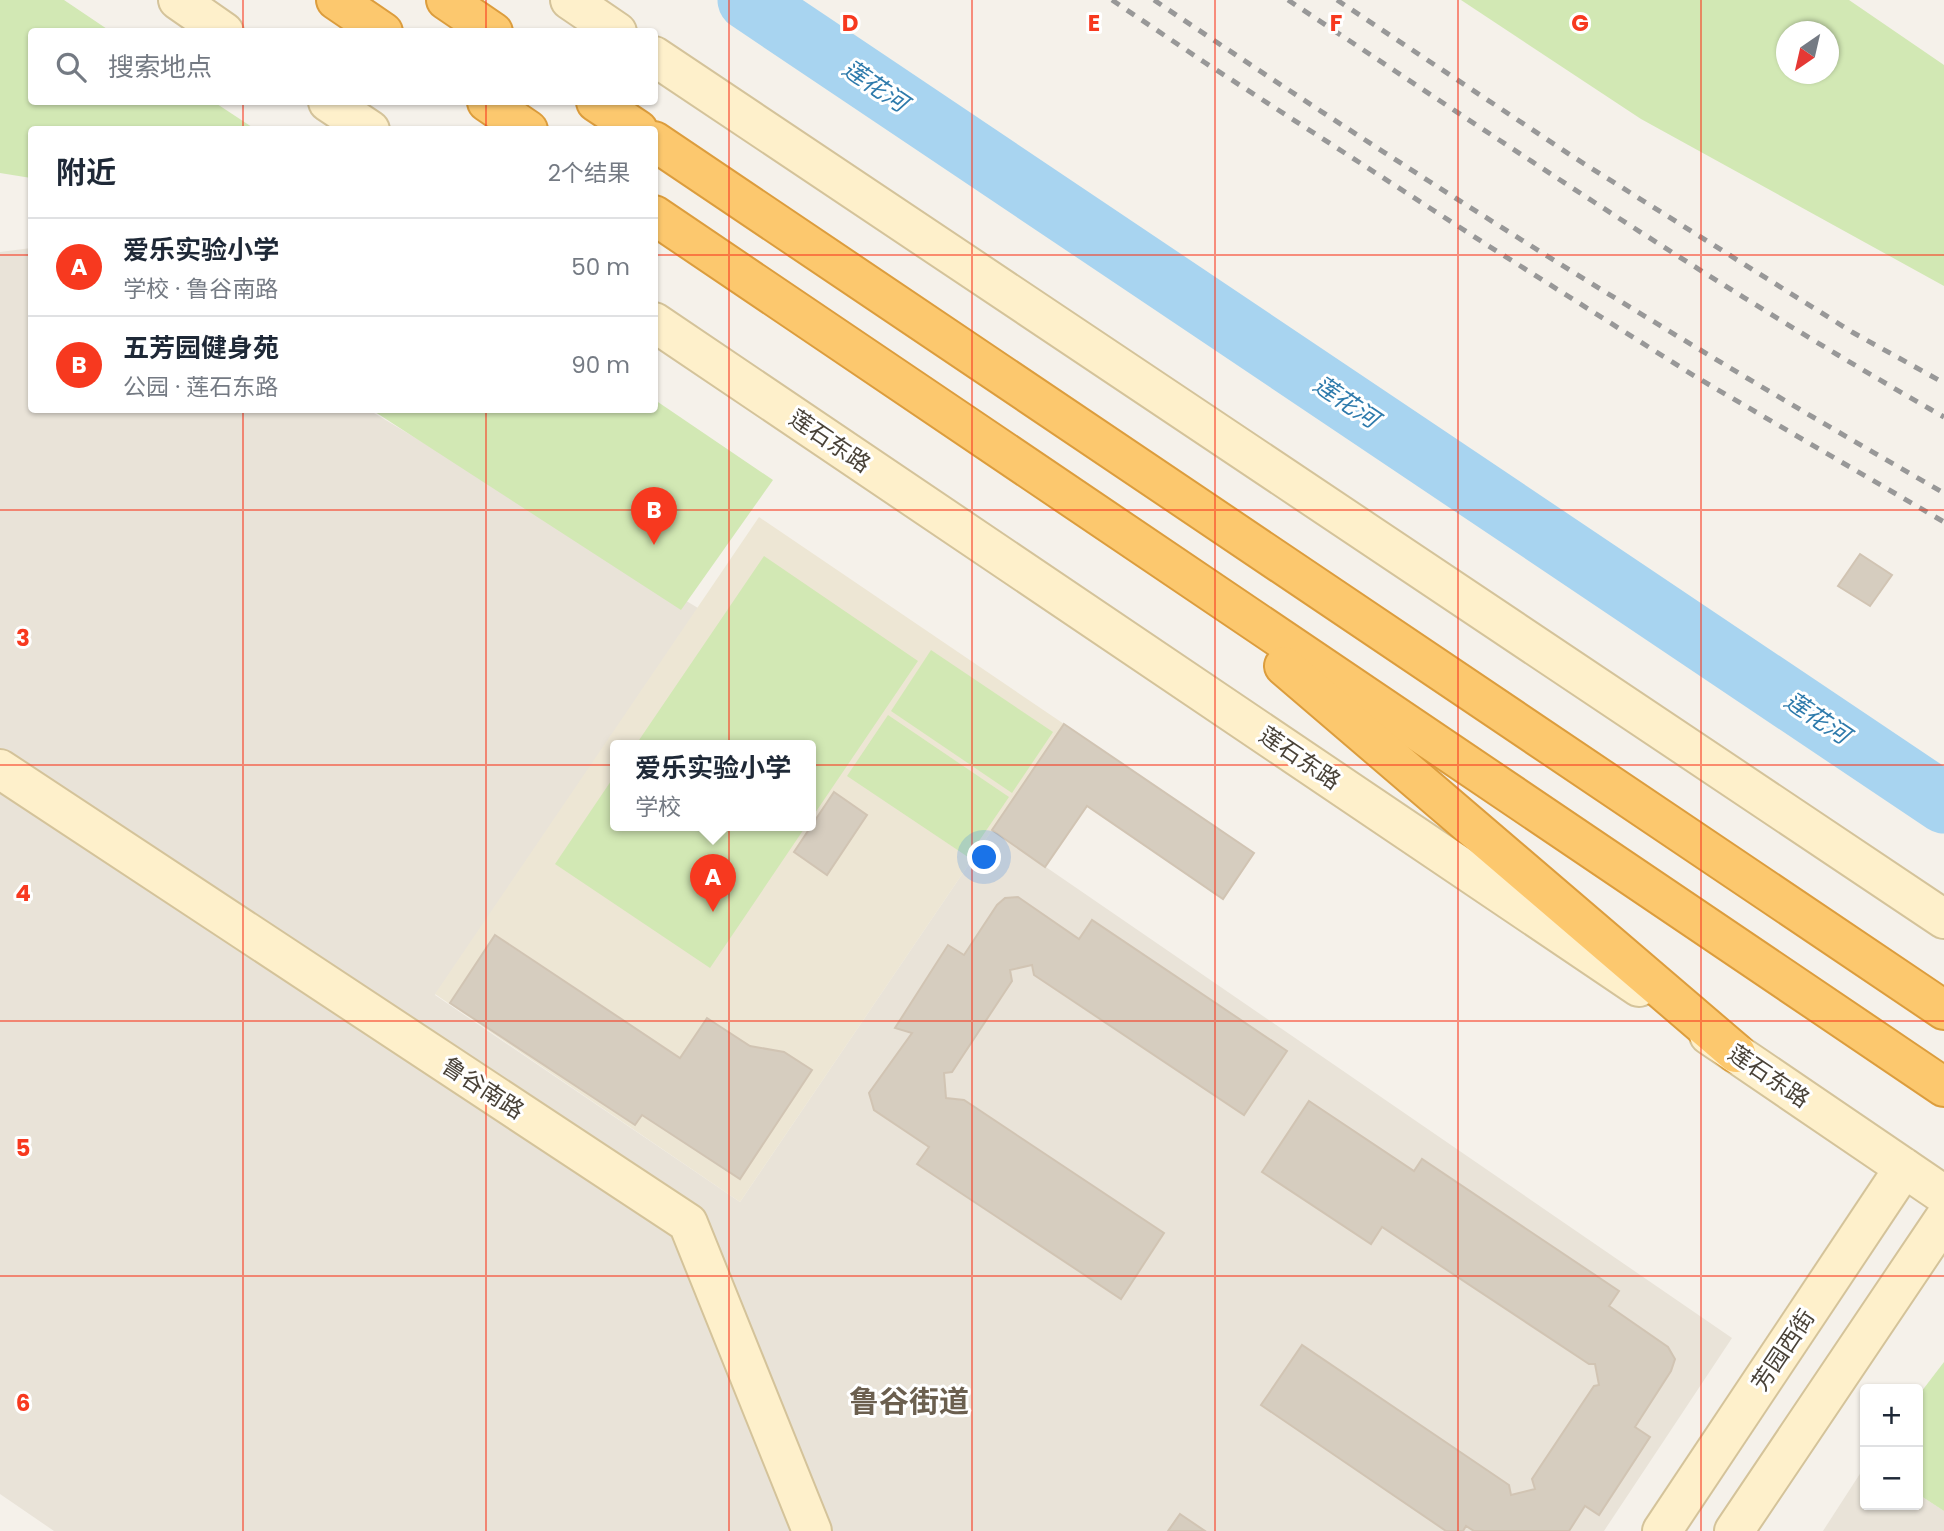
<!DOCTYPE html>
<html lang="zh">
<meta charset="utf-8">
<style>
:root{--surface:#fff;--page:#f6f6f7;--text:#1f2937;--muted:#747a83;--line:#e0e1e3;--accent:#f7391f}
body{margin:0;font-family:Poppins,"Noto Sans SC",sans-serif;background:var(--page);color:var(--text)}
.controls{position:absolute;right:21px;bottom:21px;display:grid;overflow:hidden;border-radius:7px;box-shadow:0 2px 5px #0004}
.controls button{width:63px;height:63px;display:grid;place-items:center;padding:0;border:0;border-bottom:2px solid var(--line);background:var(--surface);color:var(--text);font:35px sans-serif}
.compass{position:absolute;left:1776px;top:21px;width:63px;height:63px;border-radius:50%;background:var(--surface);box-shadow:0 2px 5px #0004;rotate:214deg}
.you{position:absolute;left:985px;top:858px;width:24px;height:24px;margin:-18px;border:5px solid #fff;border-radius:50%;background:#1a73e8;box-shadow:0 0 0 10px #1a73e833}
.badge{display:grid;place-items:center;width:46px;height:46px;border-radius:50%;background:var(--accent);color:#fff;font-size:23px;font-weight:700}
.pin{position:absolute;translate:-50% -58px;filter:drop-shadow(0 2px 4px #0008)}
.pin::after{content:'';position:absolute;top:37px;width:24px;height:21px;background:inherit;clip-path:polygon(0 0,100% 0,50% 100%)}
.popup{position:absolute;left:610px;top:740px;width:206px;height:91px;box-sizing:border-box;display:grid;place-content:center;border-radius:7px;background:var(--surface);filter:drop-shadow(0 2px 5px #0005);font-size:23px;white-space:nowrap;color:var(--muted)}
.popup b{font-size:26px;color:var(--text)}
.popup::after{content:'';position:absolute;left:50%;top:100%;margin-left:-14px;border:14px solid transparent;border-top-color:var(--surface)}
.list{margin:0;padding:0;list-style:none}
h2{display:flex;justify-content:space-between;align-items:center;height:91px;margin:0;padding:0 28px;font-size:30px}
h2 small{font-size:23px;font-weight:400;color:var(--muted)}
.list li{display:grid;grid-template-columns:46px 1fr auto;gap:21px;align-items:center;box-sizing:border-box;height:98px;padding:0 28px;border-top:2px solid var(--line)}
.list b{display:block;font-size:26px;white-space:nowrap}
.list p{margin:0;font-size:23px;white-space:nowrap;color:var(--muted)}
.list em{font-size:23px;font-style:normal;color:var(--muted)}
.icon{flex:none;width:38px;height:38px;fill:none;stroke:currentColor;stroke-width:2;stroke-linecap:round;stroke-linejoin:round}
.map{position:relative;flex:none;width:1944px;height:1531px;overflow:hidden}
.search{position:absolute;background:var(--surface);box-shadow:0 2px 5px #0004;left:28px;top:28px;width:630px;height:77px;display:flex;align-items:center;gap:18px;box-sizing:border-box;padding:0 24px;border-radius:7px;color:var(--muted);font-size:26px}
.panel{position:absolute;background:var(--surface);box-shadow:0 2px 5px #0004;left:28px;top:126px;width:630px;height:287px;border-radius:7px}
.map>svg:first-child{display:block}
.residential{fill:#e9e3d8}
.education{fill:#ede6d4;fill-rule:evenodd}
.green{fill:#d2e8b4;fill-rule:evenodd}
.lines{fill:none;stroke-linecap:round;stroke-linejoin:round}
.river{stroke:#a8d4f0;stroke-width:61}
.building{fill:#d6cdbf;stroke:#d1c4b3;stroke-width:2}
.secondary-casing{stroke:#d4c39a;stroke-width:42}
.highway-casing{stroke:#dc9d3d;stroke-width:42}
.secondary{stroke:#fef0cb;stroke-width:38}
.highway{stroke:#fcc86e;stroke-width:38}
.rail{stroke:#989898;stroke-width:5;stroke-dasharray:9 9;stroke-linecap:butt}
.grid{fill:none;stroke:#f7391f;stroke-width:2;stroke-opacity:0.55}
.labels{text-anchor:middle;stroke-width:6;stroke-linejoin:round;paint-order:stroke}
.street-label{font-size:23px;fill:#494238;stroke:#fff}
.water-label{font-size:24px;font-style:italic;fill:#2f7bac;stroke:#fff}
.district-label{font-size:30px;font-weight:bold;fill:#6b5f4f;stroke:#fff}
.grid-label{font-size:23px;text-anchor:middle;font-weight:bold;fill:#f7391f;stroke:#fff;stroke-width:6;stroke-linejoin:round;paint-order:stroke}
</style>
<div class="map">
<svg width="1944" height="1531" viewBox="0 0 1944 1531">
<rect width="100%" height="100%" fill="#f5f1ea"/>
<g class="residential">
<polygon points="31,248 32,410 369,410 698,608 435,995 740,1202 992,830 1732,1338 1604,1531 54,1531 0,1494 0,252"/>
<polygon points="1865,1466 1865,1505 1918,1505 1918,1494 1944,1511 1944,1531 1823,1531"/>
</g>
<path class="education" d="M759,517L1064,724L740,1202L435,994ZM615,746H811V826H615Z"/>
<g class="green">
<polygon points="0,0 64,0 110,31 32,32 32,102 214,102 255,129 32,130 31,178 0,173"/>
<path d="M1461,0H1849L1944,65V286L1641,119ZM1786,32H1828V74H1786Z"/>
<polygon points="655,400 773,480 681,610 372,410 654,410"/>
<polygon points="764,556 918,661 811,819 811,746 635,746"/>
<polygon points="931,650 1053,732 1012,793 891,711"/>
<polygon points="888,715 1009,797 968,857 847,776"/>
<polygon points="615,775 615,826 806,826 710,968 555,864"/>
<polygon points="1944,1362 1944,1511 1918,1494 1918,1396"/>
</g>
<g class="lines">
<polyline class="river" points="748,0 1944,803"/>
</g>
<g class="building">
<polygon points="1860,554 1892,575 1870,606 1838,586"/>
<polygon points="1064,724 1254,853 1223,899 1087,806 1045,867 992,830"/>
<polygon points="834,792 867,815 827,875 794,852"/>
<polygon points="1018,897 1079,939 1092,920 1287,1051 1244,1115 1034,975 1032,965 1010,970 1012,981 952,1072 944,1073 946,1098 964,1100 1164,1233 1121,1299 917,1164 929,1147 874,1110 869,1093 912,1033 895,1028 948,945 964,955 997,905 1005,898"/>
<polygon points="495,935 680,1058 707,1018 750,1046 784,1052 812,1070 740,1179 642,1115 635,1125 450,1003"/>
<polygon points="1309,1101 1414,1171 1422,1159 1619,1291 1609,1306 1668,1347 1675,1359 1671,1371 1635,1427 1650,1437 1599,1515 1585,1506 1569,1531 1474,1531 1466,1526 1463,1531 1446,1531 1261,1405 1302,1345 1509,1485 1511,1495 1535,1489 1532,1479 1594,1386 1599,1385 1595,1364 1589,1364 1382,1227 1371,1244 1262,1172"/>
<polygon points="1180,1514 1205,1531 1168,1531"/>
</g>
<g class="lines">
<g class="secondary-casing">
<g id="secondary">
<polyline points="178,0 224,32"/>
<polyline points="570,0 617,32"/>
<polyline points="654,56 1944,919"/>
<polyline points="328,102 370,130"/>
<polyline points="654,322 1639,987"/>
<polyline points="0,769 688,1223 812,1531"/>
<polyline points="1709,1035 1944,1195"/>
<polyline points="1662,1531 1904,1168"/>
<polyline points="1734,1531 1944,1219"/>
</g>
</g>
<g class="highway-casing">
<g id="highway">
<polyline points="336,0 383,32"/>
<polyline points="446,0 493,32"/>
<polyline points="487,102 528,130"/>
<polyline points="596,102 638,130"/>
<polyline points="654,141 1944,1010"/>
<polyline points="654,215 1944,1087"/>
<polyline points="1284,666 1736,1053"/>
</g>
</g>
<use href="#secondary" class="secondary"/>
<use href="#highway" class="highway"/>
<g class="rail">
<polyline points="1112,0 1204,62 1484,243 1696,377 1944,522"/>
<path d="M1154,0C1411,174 1674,339 1944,493"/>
<path d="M1288,0C1504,143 1719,289 1944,417"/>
<polyline points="1337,0 1575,158 1852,332 1944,383"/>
</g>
</g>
<path class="grid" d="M243,0V32M486,0V32M729,0V1531M972,0V1531M1215,0V1531M1458,0V1531M1701,0V1531M243,102V130M486,102V130M0,255H32M654,255H1944M243,410V1531M486,410V1531M0,510H1944M0,765H1944M0,1021H1944M0,1276H1944"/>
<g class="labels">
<g class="street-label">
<text transform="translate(830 441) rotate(34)" y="8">莲石东路</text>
<text transform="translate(1300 758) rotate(34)" y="8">莲石东路</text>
<text transform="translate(1769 1076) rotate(34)" y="8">莲石东路</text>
<text transform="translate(483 1088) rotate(33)" y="8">鲁谷南路</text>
<text transform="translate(1783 1350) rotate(-56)" y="8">芳园西街</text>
</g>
<g class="water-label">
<text transform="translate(875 86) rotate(34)" y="8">莲花河</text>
<text transform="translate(1346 402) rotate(34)" y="8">莲花河</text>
<text transform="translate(1817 718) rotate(34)" y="8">莲花河</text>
</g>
<g class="district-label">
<text x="909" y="1412">鲁谷街道</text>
</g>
</g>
<g class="grid-label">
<text x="850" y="31">D</text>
<text x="1094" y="31">E</text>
<text x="1336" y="31">F</text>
<text x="1580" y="31">G</text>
<text x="23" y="646">3</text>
<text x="23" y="901">4</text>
<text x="23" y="1156">5</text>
<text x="23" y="1411">6</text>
</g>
</svg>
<div class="controls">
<button>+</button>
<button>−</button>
</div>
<svg class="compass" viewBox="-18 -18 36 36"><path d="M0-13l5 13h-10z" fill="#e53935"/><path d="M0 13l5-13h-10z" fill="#747a83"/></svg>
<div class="you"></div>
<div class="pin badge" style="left:713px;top:912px">A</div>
<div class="popup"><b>爱乐实验小学</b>学校</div>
<div class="pin badge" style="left:654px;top:545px">B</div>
<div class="search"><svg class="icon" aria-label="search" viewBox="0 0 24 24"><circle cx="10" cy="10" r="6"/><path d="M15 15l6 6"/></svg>搜索地点</div>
<section class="panel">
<h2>附近<small>2个结果</small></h2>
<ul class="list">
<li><span class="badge">A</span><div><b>爱乐实验小学</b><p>学校 · 鲁谷南路</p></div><em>50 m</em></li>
<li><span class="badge">B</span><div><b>五芳园健身苑</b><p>公园 · 莲石东路</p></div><em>90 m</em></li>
</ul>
</section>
</div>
